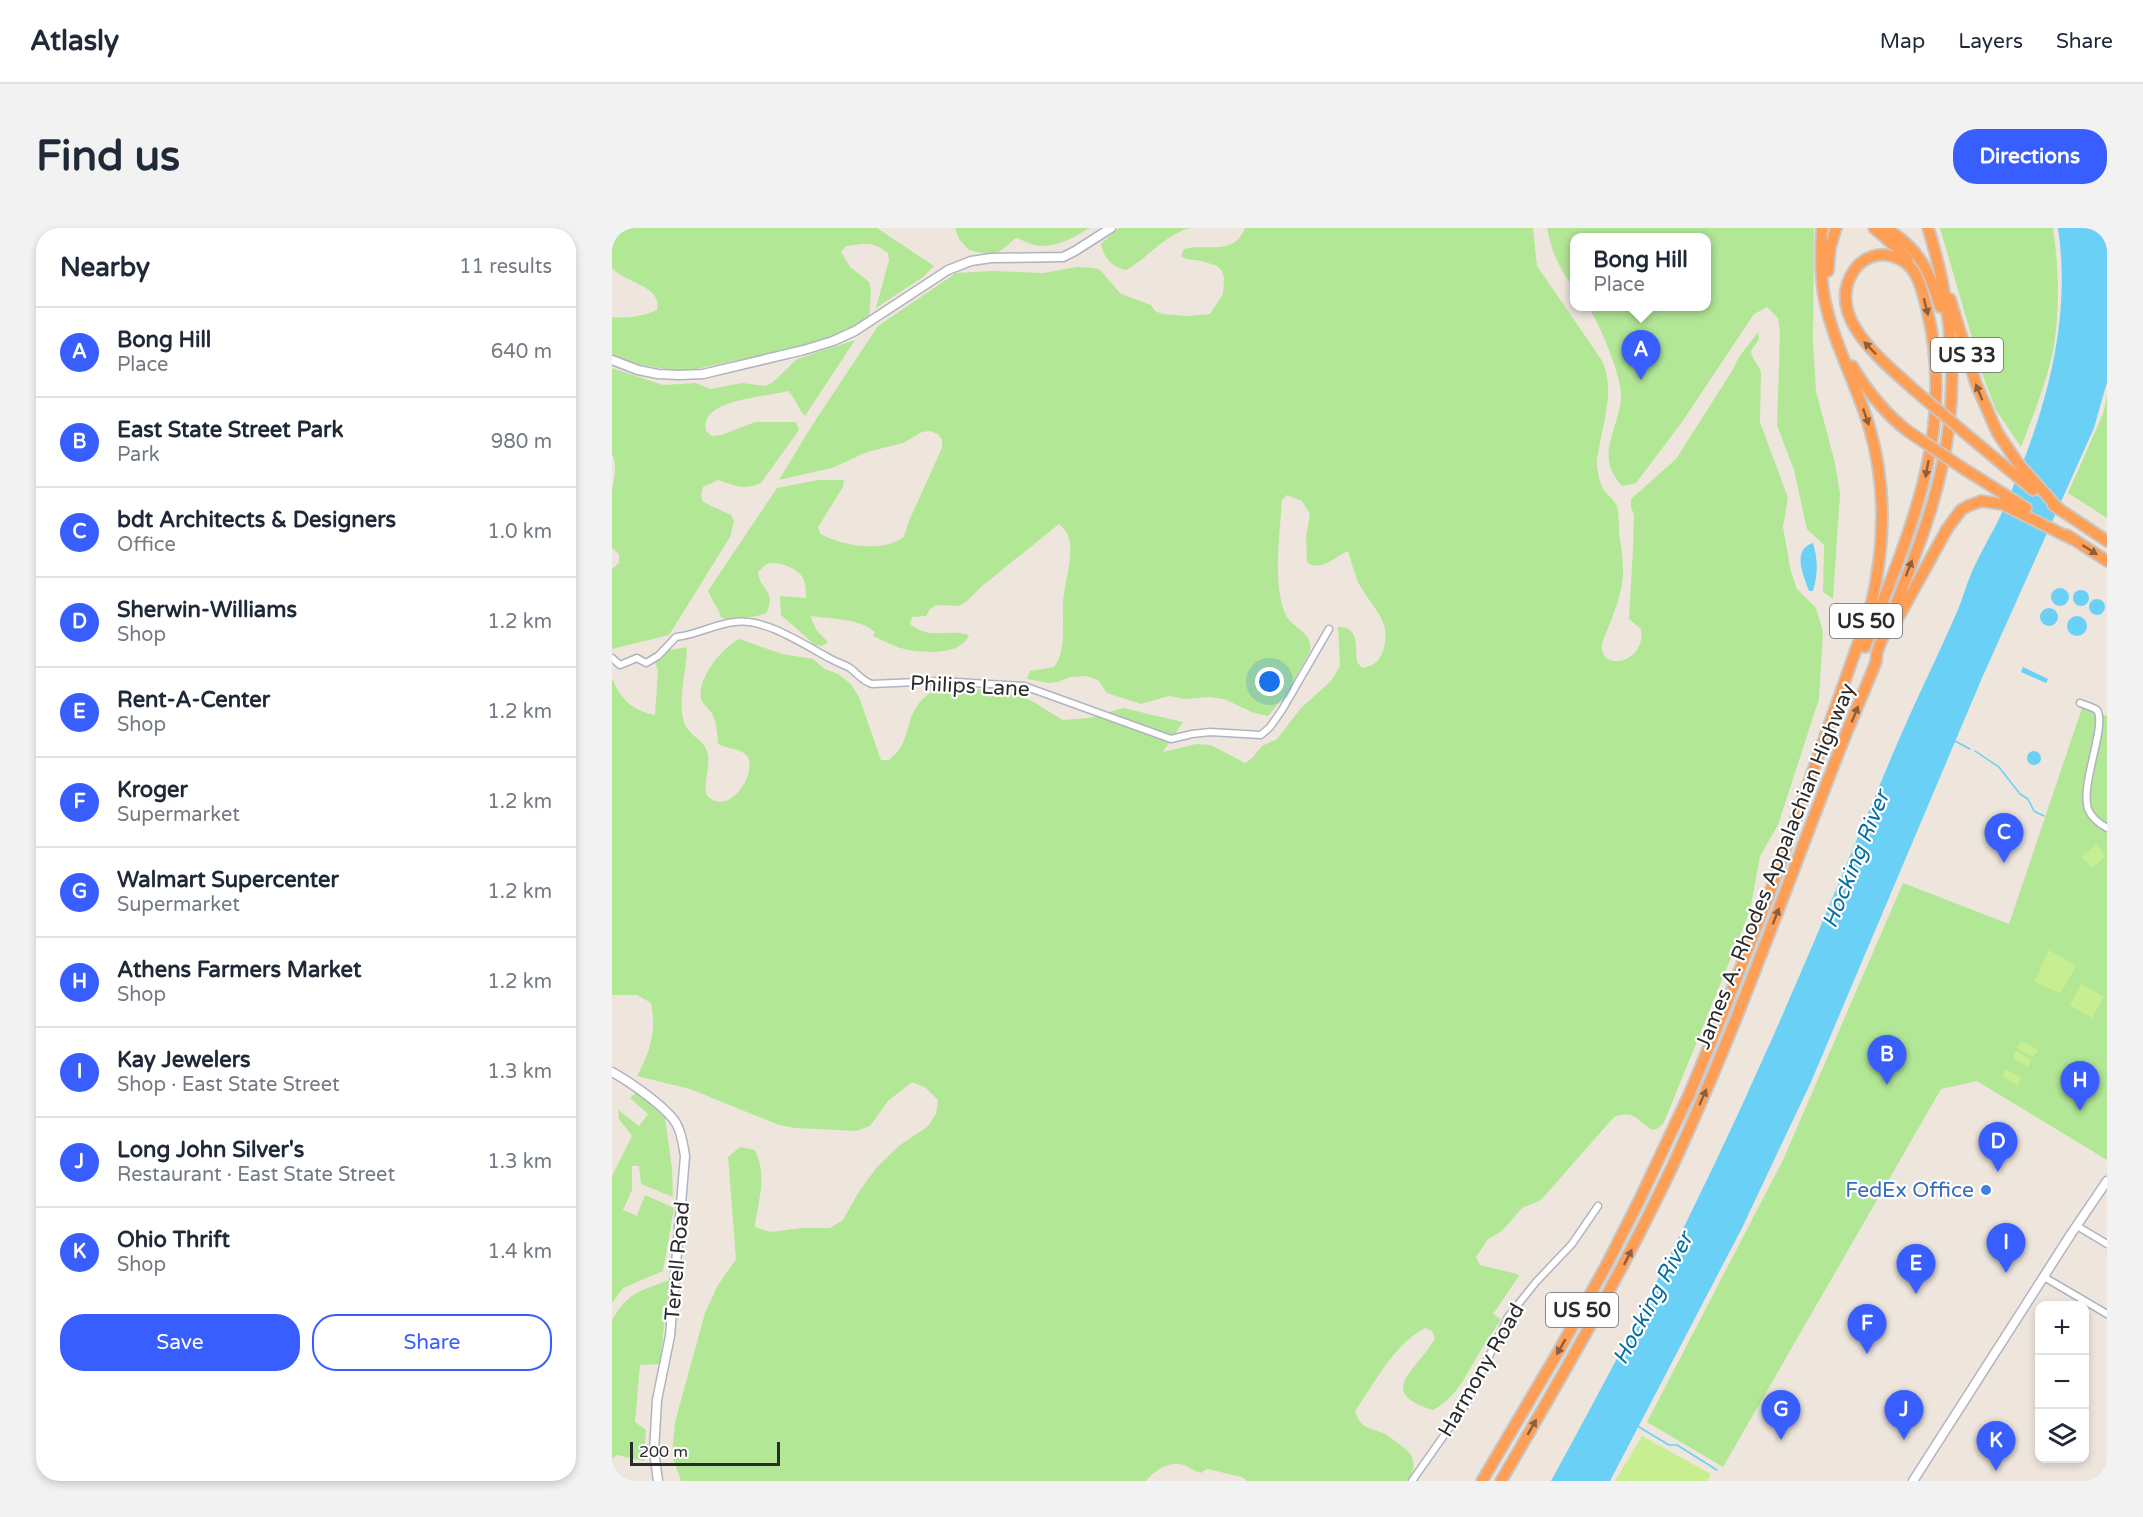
<!DOCTYPE html>
<meta charset="utf-8">
<style>
:root{--surface:#fff;--page:#f2f2f3;--text:#1f2937;--muted:#747a83;--line:#e0e1e3;--accent:#385eff}
body{margin:0;font-family:"Varela Round",sans-serif;background:var(--page);color:var(--text)}
.controls{position:absolute;right:18px;bottom:18px;display:grid;overflow:hidden;border-radius:12px;box-shadow:0 3px 9px #0003}
.controls button{width:54px;height:54px;display:grid;place-items:center;padding:0;border:0;border-bottom:2px solid var(--line);background:var(--surface);color:var(--text);font:30px sans-serif}
.scale{position:absolute;left:18px;bottom:15px;width:150px;box-sizing:border-box;padding-left:6px;border:3px solid #2b2b2b;border-top:0;font-size:16px;line-height:21px;white-space:nowrap;color:#2b2b2b;-webkit-text-stroke:4px #fff;paint-order:stroke}
.you{position:absolute;left:658px;top:454px;width:21px;height:21px;margin:-15px;border:4px solid #fff;border-radius:50%;background:#1a73e8;box-shadow:0 0 0 9px #1a73e833}
.badge{display:grid;place-items:center;width:39px;height:39px;border-radius:50%;background:var(--accent);color:#fff;font-size:20px;font-weight:700}
.pin{position:absolute;translate:-50% -50px;filter:drop-shadow(0 2px 3px #0008)}
.pin::after{content:'';position:absolute;top:32px;width:21px;height:18px;background:inherit;clip-path:polygon(0 0,100% 0,50% 100%)}
.popup{position:absolute;left:958px;top:5px;width:141px;height:78px;box-sizing:border-box;display:grid;place-content:center;border-radius:12px;background:var(--surface);filter:drop-shadow(0 2px 4px #0005);font-size:20px;white-space:nowrap;color:var(--muted)}
.popup b{font-size:22px;color:var(--text)}
.popup::after{content:'';position:absolute;left:50%;top:100%;margin-left:-12px;border:12px solid transparent;border-top-color:var(--surface)}
.list{margin:0;padding:0;list-style:none}
h2{display:flex;justify-content:space-between;align-items:center;height:78px;margin:0;padding:0 24px;font-size:26px}
h2 small{font-size:20px;font-weight:400;color:var(--muted)}
.list li{display:grid;grid-template-columns:39px 1fr auto;gap:18px;align-items:center;box-sizing:border-box;height:90px;padding:0 24px;border-top:2px solid var(--line)}
.list b{display:block;font-size:22px;white-space:nowrap}
.list p{margin:0;font-size:20px;white-space:nowrap;color:var(--muted)}
.list em{font-size:20px;font-style:normal;color:var(--muted)}
.actions{display:flex;gap:12px;padding:18px 24px}
.actions a{flex:1;padding:14px 0;border:2px solid var(--accent);border-radius:24px;text-align:center;font-size:21px;color:var(--accent)}
.actions .main{background:var(--accent);color:#fff}
.icon{flex:none;width:33px;height:33px;fill:none;stroke:currentColor;stroke-width:2;stroke-linecap:round;stroke-linejoin:round}
.map{position:relative;flex:none;width:1495px;height:1253px;overflow:hidden;border-radius:24px}
header{display:flex;align-items:center;gap:36px;box-sizing:border-box;height:84px;padding:0 30px;background:var(--surface);border-bottom:2px solid var(--line)}
header strong{font-size:28px}
nav{display:flex;gap:33px;margin-inline-start:auto;font-size:21px}
.intro{display:flex;align-items:center;justify-content:space-between;box-sizing:border-box;height:144px;padding:0 36px}
h1{margin:0;font-size:42px}
.button{padding:15px 27px;border-radius:24px;background:var(--accent);color:#fff;font-size:21px;font-weight:700}
main{display:flex;gap:36px;padding:0 36px}
aside{flex:1;background:var(--surface);border-radius:24px;box-shadow:0 3px 9px #0003}
.map>svg:first-child{display:block}
.green{fill:#b2e796}
.pitch{fill:#c7ef91}
.water{fill:#6ad0f5}
.lines{fill:none;stroke-linecap:round;stroke-linejoin:round}
.stream{stroke:#6ad0f5;stroke-width:1.5}
.street-casing{stroke:#b1b3c0;stroke-width:9}
.secondary-casing{stroke:#b1b3c0;stroke-width:11}
.highway-casing{stroke:#c8c8c8;stroke-width:14}
.street{stroke:#fff;stroke-width:6}
.secondary{stroke:#fff;stroke-width:8}
.highway{stroke:#ff9f56;stroke-width:10}
.highway-bridge-casing{stroke:#c8c8c8;stroke-width:14;stroke-linecap:butt}
.highway-bridge{stroke:#ff9f56;stroke-width:10}
.oneway{fill:#8a5f3e}
.shop-dot{fill:#3f7fe0;stroke:#fff;stroke-width:2}
.labels{text-anchor:middle;stroke-width:4.5;stroke-linejoin:round;paint-order:stroke}
.shield{fill:#fff;stroke:#6b6b6b;stroke-width:1.5}
.shield-label{font-size:20px;font-weight:bold;fill:#2b2b2b}
.street-label{font-size:21px;fill:#2b2b2b;stroke:#fff}
.shop-label{font-size:21px;fill:#366cbe;stroke:#fff;text-anchor:end}
.water-label{font-size:22px;font-style:italic;fill:#066ea4;stroke:#fff}
</style>
<header>
<strong>Atlasly</strong>
<nav><a>Map</a><a>Layers</a><a>Share</a></nav>
</header>
<div class="intro"><h1>Find us</h1><a class="button">Directions</a></div>
<main>
<aside>
<h2>Nearby<small>11 results</small></h2>
<ul class="list">
<li><span class="badge">A</span><div><b>Bong Hill</b><p>Place</p></div><em>640 m</em></li>
<li><span class="badge">B</span><div><b>East State Street Park</b><p>Park</p></div><em>980 m</em></li>
<li><span class="badge">C</span><div><b>bdt Architects &amp; Designers</b><p>Office</p></div><em>1.0 km</em></li>
<li><span class="badge">D</span><div><b>Sherwin-Williams</b><p>Shop</p></div><em>1.2 km</em></li>
<li><span class="badge">E</span><div><b>Rent-A-Center</b><p>Shop</p></div><em>1.2 km</em></li>
<li><span class="badge">F</span><div><b>Kroger</b><p>Supermarket</p></div><em>1.2 km</em></li>
<li><span class="badge">G</span><div><b>Walmart Supercenter</b><p>Supermarket</p></div><em>1.2 km</em></li>
<li><span class="badge">H</span><div><b>Athens Farmers Market</b><p>Shop</p></div><em>1.2 km</em></li>
<li><span class="badge">I</span><div><b>Kay Jewelers</b><p>Shop · East State Street</p></div><em>1.3 km</em></li>
<li><span class="badge">J</span><div><b>Long John Silver's</b><p>Restaurant · East State Street</p></div><em>1.3 km</em></li>
<li><span class="badge">K</span><div><b>Ohio Thrift</b><p>Shop</p></div><em>1.4 km</em></li>
</ul>
<div class="actions"><a class="main">Save</a><a>Share</a></div>
</aside>
<div class="map">
<svg width="1495" height="1253" viewBox="0 0 1495 1253">
<rect width="100%" height="100%" fill="#eee6dd"/>
<g class="green">
<path d="M0,0H265L322,38L311,49L264,80L277,32L276,25C259,12 254,16 234,18L229,24L238,39L257,54L259,63L257,89L223,111L70,144L20,135L0,127V89C17,91 30,88 45,82C51,58 13,55 0,40Z"/>
<path d="M343,0H477C461,10 442,21 423,17C416,16 411,12 404,10C398,14 394,20 388,23C380,28 365,24 357,22L347,11Z"/>
<path d="M507,0H578C552,7 536,30 514,42C501,40 491,29 489,16Z"/>
<path d="M633,0H921L925,38L989,131C1003,157 993,188 988,215C987,223 984,231 985,238C986,246 988,257 993,264C997,268 1003,273 1005,278C1007,286 1007,297 1007,305C1009,317 1011,329 1011,341C1012,360 1001,390 993,407C976,445 1035,440 1029,401L1017,391L1021,321L1022,287L1019,279V271L1064,231L1120,143L1127,129L1146,104L1147,111L1139,123C1140,132 1146,136 1149,144L1148,194L1176,270L1171,299L1179,344L1185,361L1204,380L1211,404L1207,471L1166,597L1148,628L1138,683L1053,892C1041,913 1032,893 1021,888C1015,885 1008,887 1002,889L929,972L910,980L890,1003L876,1011L864,1029L868,1037L905,1046L907,1048L881,1086L889,1091C882,1103 873,1115 866,1127C853,1149 844,1170 821,1182C762,1164 806,1142 823,1110L820,1103L813,1100C782,1116 763,1155 743,1183C749,1201 756,1199 771,1205C775,1206 780,1211 783,1213C800,1225 807,1232 797,1253H635L630,1249L595,1241L589,1245C581,1243 575,1237 567,1236C555,1234 541,1244 534,1253H69L60,1227L63,1194L93,1085L106,1057L124,1031L116,929L128,919L143,922C156,951 146,970 143,999L158,1004L190,1000H218L231,992L246,965L265,939L288,917L315,899L324,886L326,872L314,860L300,854L276,873L258,898L244,903L183,900L167,897L78,861L25,848C38,823 45,804 39,775L25,767H0V450C9,472 20,482 43,487L46,443L40,425L75,419C75,443 65,471 72,494C76,507 92,512 95,523C99,536 92,552 94,566C117,594 150,538 133,526C126,520 115,521 106,516C105,506 105,493 99,484C96,480 92,477 90,473C82,453 111,419 127,411L170,426L201,431L213,441L226,446L239,456L247,469L269,532H277C299,515 292,497 305,478C310,470 321,462 330,457L402,466L418,472L451,492L477,490L511,480L571,494L551,524L584,516L599,517L633,535L640,530L650,518L665,511L689,480L720,452L728,438L726,399C748,399 743,418 745,434L750,440C761,438 767,434 771,423C781,391 759,380 746,354C742,344 739,333 736,323C722,329 708,345 695,334L694,309L698,286L690,273L675,267L670,272C668,305 661,352 672,383C678,401 702,403 698,423L675,465L656,488L642,485L612,471L597,469L573,471L557,468L529,476L495,465L486,452L475,448L459,449L445,454L437,455L415,451L418,443L442,439C455,422 450,396 451,376C452,355 460,336 458,315C457,307 453,301 447,296L369,359L354,374L347,378L324,377L318,381L314,388L300,389L298,396C319,413 336,400 357,407C349,427 315,425 297,422C285,420 272,413 261,408L263,404C247,390 219,391 198,388L205,403L216,414L210,418L203,417L169,387L168,368L194,370C194,362 194,353 189,347C182,339 163,331 153,337C151,339 149,342 146,344C148,363 164,361 155,384C144,392 129,387 116,392L109,389C105,377 100,373 96,363L165,260L206,252H232L231,259L206,299L208,306C232,318 270,325 292,309L297,293L330,220V212L326,206L318,203L310,204L291,215L255,224L220,240L167,252L199,199L266,98L344,45L381,43L431,45L465,39L480,40L487,41L509,66L539,77L543,83L550,86L575,88L598,86L611,66L612,50L610,43L605,38L590,33L575,31L569,28L572,21C593,15 622,29 633,0Z"/>
<path d="M935,0H1202L1201,113L1204,163L1223,235L1228,266L1221,371L1211,364L1212,317L1195,301L1182,242L1165,197L1168,105L1166,90L1155,79L1142,86L1070,194L1024,255L1010,258C982,227 1006,204 1009,170C1011,151 987,94 976,79L1095,78V9H963V62C947,39 941,28 935,0Z"/>
<path d="M1328,0H1441C1447,40 1448,83 1441,123C1434,156 1421,188 1409,219L1384,182L1372,151Z"/>
<path d="M243,112L193,188C185,180 184,170 176,163C155,169 86,171 94,203L100,208L109,207L143,194H184L187,202L149,255C133,263 121,257 106,252L91,259L89,266L91,274L119,287L122,293L118,309L57,407L0,421V341L7,335V326L0,320C0,301 0,281 0,262C2,249 6,239 0,226V140L51,157L84,155L98,161L130,155L154,158L161,154L185,131Z"/>
<polygon points="1495,168 1495,290 1456,265 1491,186"/>
<polygon points="1470,480 1495,488 1495,932 1365,853 1329,861 1111,1239 1035,1194 1171,932 1291,655 1397,696"/>
<polygon points="25,864 53,890 60,940 61,969 29,956 27,938 20,938 20,962 11,982 25,988 33,967 62,980 51,1043 11,1060 0,1075 0,948 20,908 7,891 6,882 27,898 36,886 18,870"/>
<path d="M57,1052L48,1136L28,1137L23,1194L34,1202L32,1233L5,1227L0,1231V1092C17,1063 27,1064 57,1052Z"/>
</g>
<g class="pitch">
<polygon points="1484,616 1494,628 1480,640 1470,629"/>
<polygon points="1437,722 1464,738 1449,765 1422,754"/>
<polygon points="1469,756 1492,769 1480,790 1458,777"/>
<polygon points="1409,813 1426,822 1421,829 1405,820"/>
<polygon points="1404,823 1420,832 1416,839 1401,830"/>
<polygon points="1394,841 1409,850 1405,857 1390,848"/>
<polygon points="1030,1208 1099,1246 1095,1253 1003,1253"/>
</g>
<g class="water">
<path d="M1446,0H1495V154L1482,200L1370,450L1199,854L1130,1000L998,1253H939C1016,1113 1089,971 1154,824C1201,720 1243,614 1288,509C1306,467 1327,426 1345,384C1350,372 1354,358 1359,346C1367,327 1378,309 1387,291C1429,199 1461,101 1446,0Z"/>
<path d="M1201,315C1206,332 1206,346 1201,363H1197C1192,348 1179,322 1201,315Z"/>
<circle cx="1448" cy="369" r="9"/>
<circle cx="1469" cy="370" r="8"/>
<circle cx="1485" cy="379" r="8"/>
<circle cx="1437" cy="389" r="9"/>
<circle cx="1465" cy="398" r="10"/>
<polygon points="1411,439 1436,451 1434,455 1409,444"/>
<circle cx="1422" cy="530" r="7"/>
</g>
<g class="lines">
<g class="stream">
<polyline points="1343,513 1358,521"/>
<polyline points="1363,523 1387,539 1408,566 1416,571 1422,583 1432,588"/>
<polyline points="1027,1199 1057,1217 1065,1217 1105,1242"/>
</g>
<g class="street-casing">
<g id="street">
<path d="M0,430L8,437L25,430L34,435L46,428L64,409C85,407 102,396 123,394C153,390 191,416 217,430C224,434 231,436 238,440C246,446 250,453 260,456L327,453L412,458L559,511L580,506L598,504L649,507L658,499L670,482L717,401"/>
<path d="M1468,475C1473,477 1480,479 1485,482C1495,498 1468,556 1476,581C1479,589 1488,596 1495,600"/>
<polyline points="1465,998 1495,1016"/>
<polyline points="1432,1049 1495,1086"/>
<polyline points="800,1253 854,1176 896,1089 924,1054 960,1016 986,978"/>
</g>
</g>
<g class="secondary-casing">
<g id="secondary">
<polyline points="0,132 26,142 46,146 67,147 91,146 192,122 221,113 243,103 336,42 359,33 379,30 451,29 463,23 499,0"/>
<path d="M0,844C18,854 53,878 64,895C70,905 71,917 73,928L58,1108L45,1172L42,1223L46,1253"/>
<polyline points="1301,1253 1459,1006 1495,953"/>
</g>
</g>
<g class="highway-casing">
<g id="highway">
<polyline points="1262,0 1284,19 1296,33"/>
<path d="M1273,0C1306,19 1318,43 1328,79"/>
<polyline points="1216,43 1218,20 1224,0"/>
<polyline points="1338,71 1364,156 1385,204 1405,234 1446,280"/>
<path d="M1240,138C1256,164 1273,186 1297,204"/>
<polyline points="1354,206 1421,262"/>
<polyline points="1349,239 1414,280"/>
<polyline points="1441,277 1495,313"/>
<polyline points="1455,307 1495,333"/>
<polyline points="1281,399 1335,301 1349,282 1356,278 1369,273 1390,276 1460,311"/>
<path d="M1253,419C1296,307 1345,204 1315,81C1309,58 1305,34 1279,28C1266,24 1251,30 1243,41C1210,87 1271,133 1300,160"/>
<path d="M870,1253L945,1126L994,1038L1028,971L1077,867L1111,785L1158,664L1258,382C1273,321 1275,258 1257,198C1244,155 1222,116 1213,73C1208,49 1209,24 1210,0"/>
<path d="M889,1253C949,1150 1009,1047 1060,939C1121,808 1169,673 1221,539C1234,504 1250,469 1264,434L1265,424C1288,364 1315,305 1329,243C1348,163 1341,78 1316,0"/>
</g>
</g>
<use href="#street" class="street"/>
<use href="#secondary" class="secondary"/>
<use href="#highway" class="highway"/>
<g class="highway-bridge-casing">
<g id="highway-bridge">
<polyline points="1300,160 1354,206"/>
<polyline points="1297,204 1349,239"/>
</g>
</g>
<use href="#highway-bridge" class="highway-bridge"/>
</g>
<defs><path id="oneway-solid" d="M-6-.8H1V-3.2L6.5 0L1 3.2V.8H-6Z" transform="scale(1.5)"/></defs>
<g class="oneway">
<use href="#oneway-solid" transform="translate(1314 79) rotate(76)"/>
<use href="#oneway-solid" transform="translate(1258 120) rotate(-134)"/>
<use href="#oneway-solid" transform="translate(1367 164) rotate(-112)"/>
<use href="#oneway-solid" transform="translate(1254 189) rotate(71)"/>
<use href="#oneway-solid" transform="translate(1315 241) rotate(100)"/>
<use href="#oneway-solid" transform="translate(1478 322) rotate(33)"/>
<use href="#oneway-solid" transform="translate(1297 340) rotate(-69)"/>
<use href="#oneway-solid" transform="translate(1243 486) rotate(-68)"/>
<use href="#oneway-solid" transform="translate(1164 688) rotate(-69)"/>
<use href="#oneway-solid" transform="translate(1091 869) rotate(-66)"/>
<use href="#oneway-solid" transform="translate(1016 1029) rotate(-63)"/>
<use href="#oneway-solid" transform="translate(949 1119) rotate(120)"/>
<use href="#oneway-solid" transform="translate(920 1199) rotate(-60)"/>
</g>
<circle class="shop-dot" cx="1374" cy="962" r="6"/>
<g class="labels">
<g class="shield">
<rect x="1319" y="110" width="72" height="34" rx="4.5"/>
<rect x="1218" y="376" width="72" height="34" rx="4.5"/>
<rect x="934" y="1065" width="72" height="34" rx="4.5"/>
</g>
<g class="shield-label">
<text x="1355" y="134">US 33</text>
<text x="1254" y="400">US 50</text>
<text x="970" y="1089">US 50</text>
</g>
<g class="street-label">
<text transform="translate(358 458) rotate(3)" y="7">Philips Lane</text>
<text transform="translate(1163 638) rotate(-68)" y="7">James A. Rhodes Appalachian Highway</text>
<text transform="translate(65 1033) rotate(-85)" y="7">Terrell Road</text>
<text transform="translate(869 1142) rotate(-60)" y="7">Harmony Road</text>
</g>
<g class="shop-label">
<text x="1362" y="969">FedEx Office</text>
</g>
<g class="water-label">
<text transform="translate(1243 631) rotate(-68)" y="8">Hocking River</text>
<text transform="translate(1040 1070) rotate(-62)" y="8">Hocking River</text>
</g>
</g>
</svg>
<div class="controls">
<button>+</button>
<button>−</button>
<button><svg class="icon" aria-label="layers" viewBox="0 0 24 24"><path d="M12 4l9 5-9 5-9-5zM3 14l9 5 9-5"/></svg></button>
</div>
<div class="scale">200 m</div>
<div class="you"></div>
<div class="pin badge" style="left:1029px;top:152px">A</div>
<div class="popup"><b>Bong Hill</b>Place</div>
<div class="pin badge" style="left:1275px;top:857px">B</div>
<div class="pin badge" style="left:1392px;top:635px">C</div>
<div class="pin badge" style="left:1386px;top:944px">D</div>
<div class="pin badge" style="left:1304px;top:1066px">E</div>
<div class="pin badge" style="left:1255px;top:1126px">F</div>
<div class="pin badge" style="left:1169px;top:1212px">G</div>
<div class="pin badge" style="left:1468px;top:883px">H</div>
<div class="pin badge" style="left:1394px;top:1045px">I</div>
<div class="pin badge" style="left:1292px;top:1212px">J</div>
<div class="pin badge" style="left:1384px;top:1243px">K</div>
</div>
</main>
